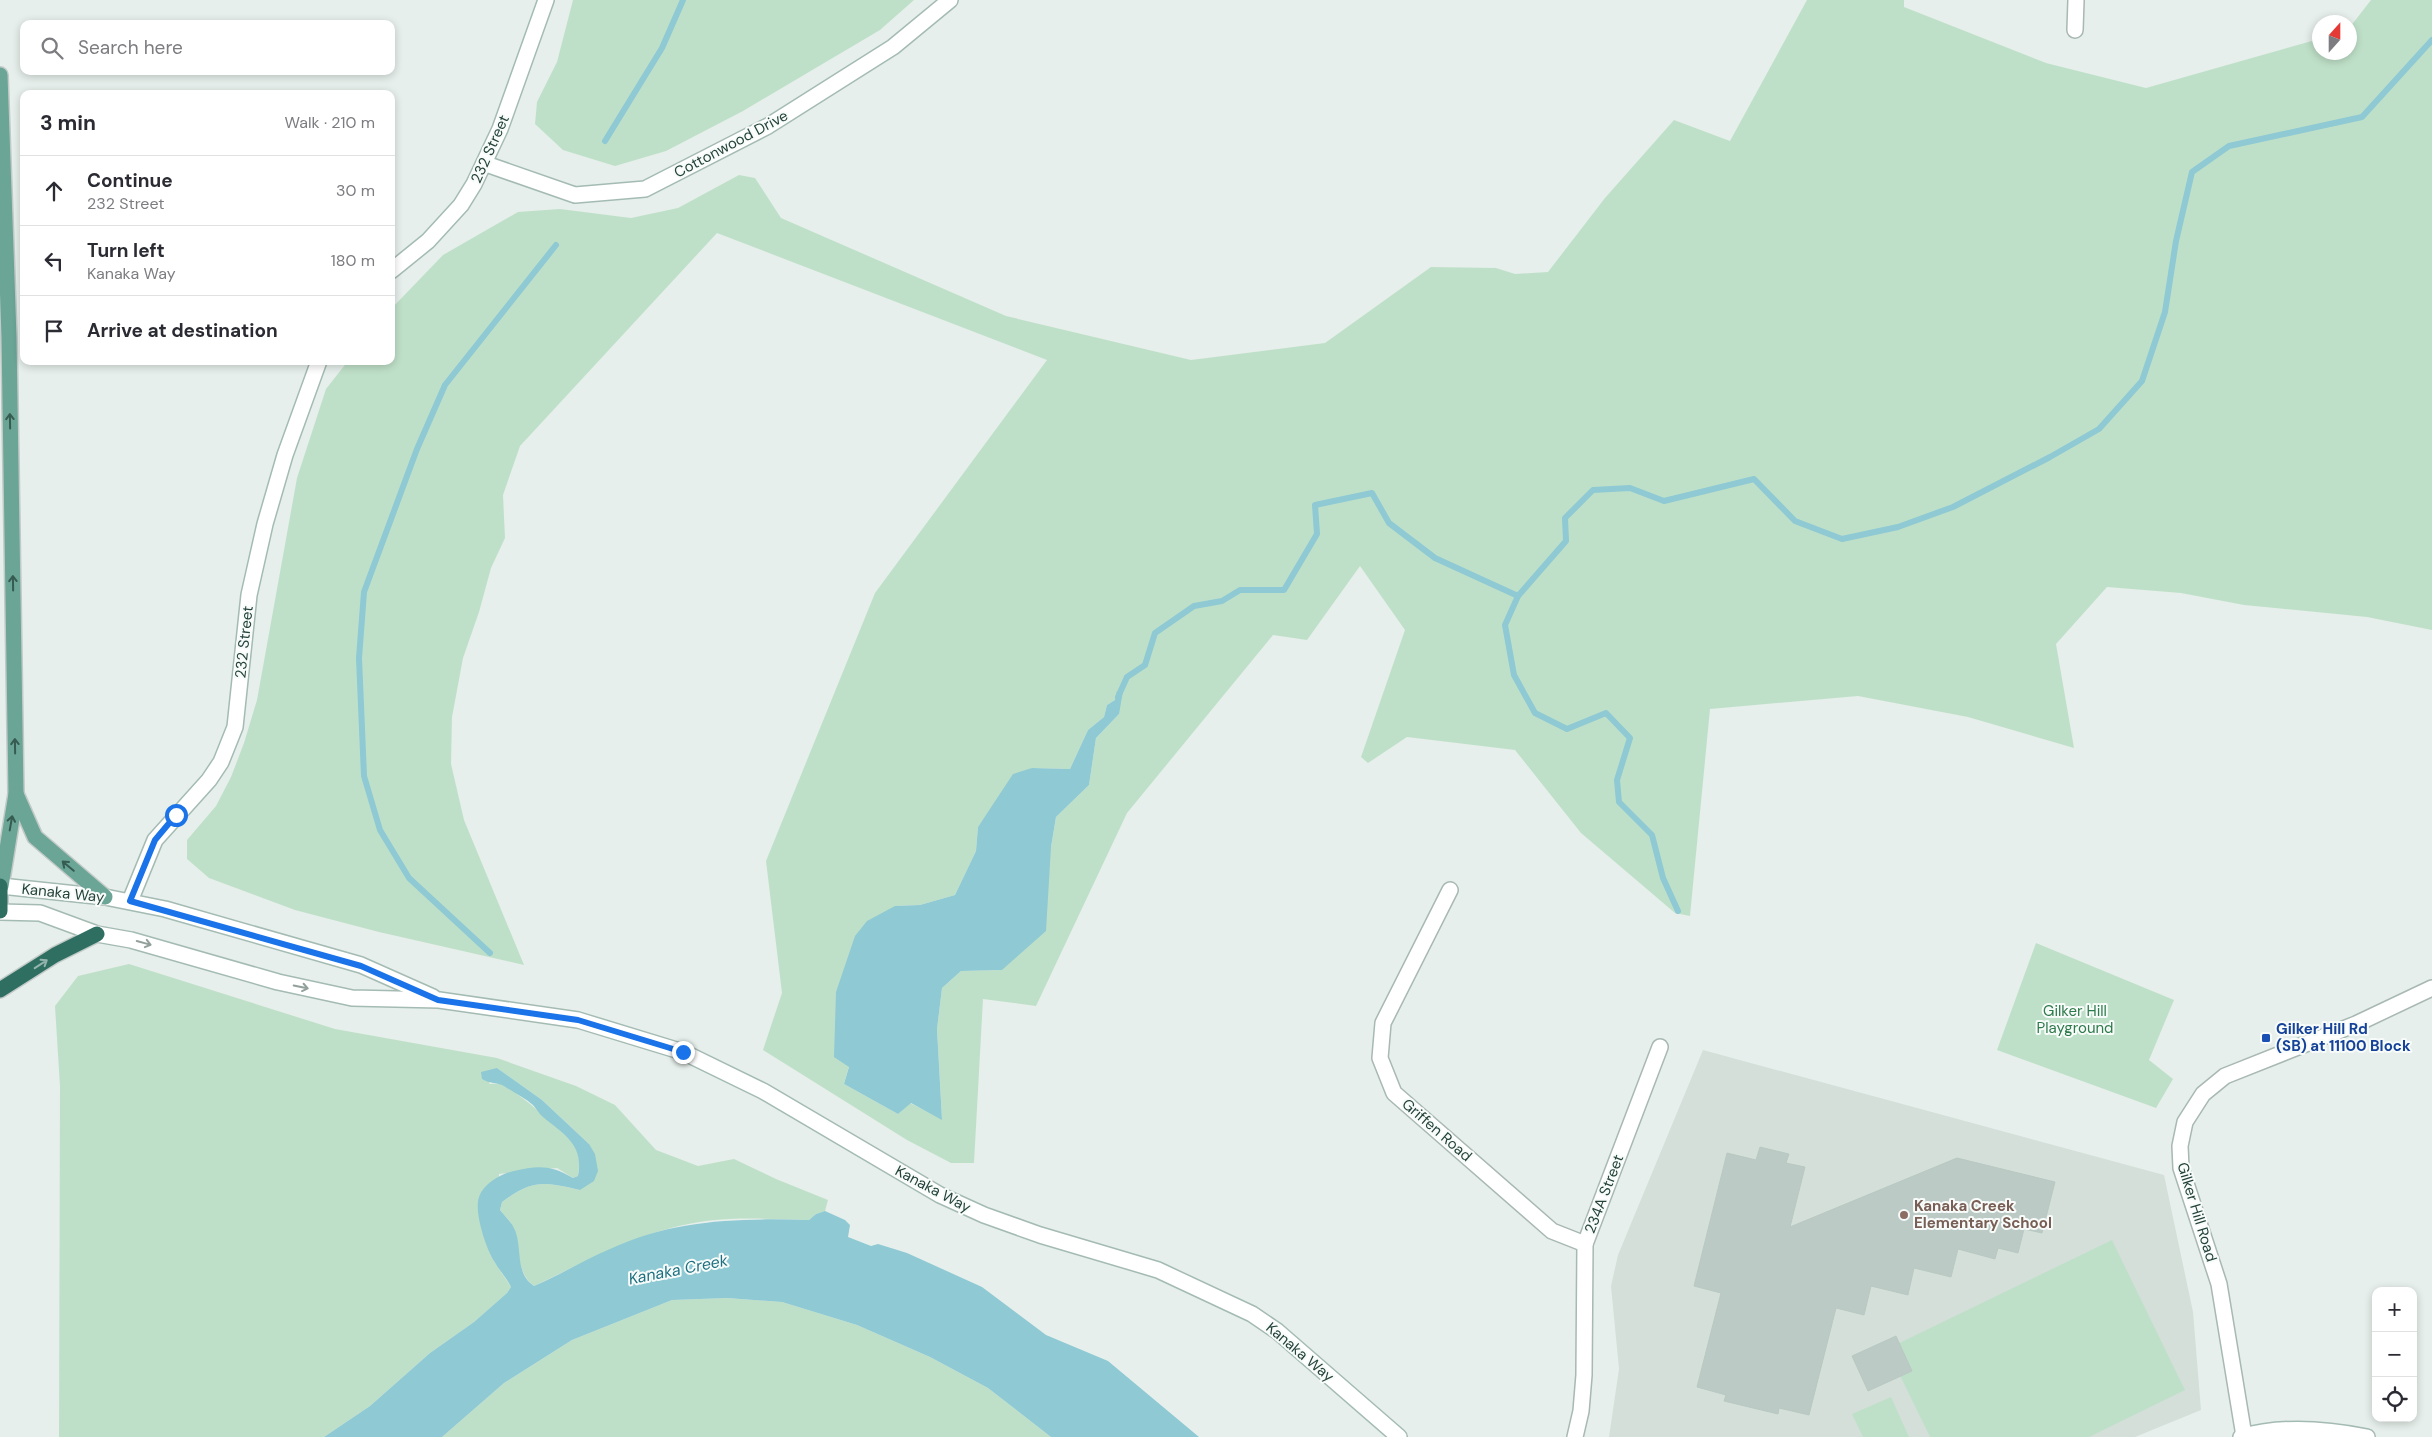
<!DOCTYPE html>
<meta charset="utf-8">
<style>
:root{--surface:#fff;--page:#f7f7f7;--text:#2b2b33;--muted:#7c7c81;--line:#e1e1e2}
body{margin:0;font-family:"DM Sans",sans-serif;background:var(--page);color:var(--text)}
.controls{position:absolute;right:15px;bottom:15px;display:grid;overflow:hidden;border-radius:10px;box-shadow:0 2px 8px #0003}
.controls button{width:45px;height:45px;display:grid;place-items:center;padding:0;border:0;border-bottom:1px solid var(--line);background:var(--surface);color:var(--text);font:25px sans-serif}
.compass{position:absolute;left:2312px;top:15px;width:45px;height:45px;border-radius:50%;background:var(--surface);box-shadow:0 2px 8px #0003;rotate:21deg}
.stop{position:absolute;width:15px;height:15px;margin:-11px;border:4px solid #1a73e8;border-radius:50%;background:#fff}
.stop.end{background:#1a73e8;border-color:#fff;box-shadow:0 1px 5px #0008}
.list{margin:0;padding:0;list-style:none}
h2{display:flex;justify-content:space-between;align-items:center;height:65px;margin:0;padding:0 20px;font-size:21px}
h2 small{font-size:16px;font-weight:400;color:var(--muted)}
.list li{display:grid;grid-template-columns:32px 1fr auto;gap:15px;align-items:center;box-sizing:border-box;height:70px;padding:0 20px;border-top:1px solid var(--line)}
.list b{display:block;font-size:19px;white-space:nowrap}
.list p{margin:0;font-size:16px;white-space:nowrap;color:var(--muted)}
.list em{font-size:16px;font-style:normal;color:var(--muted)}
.icon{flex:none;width:28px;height:28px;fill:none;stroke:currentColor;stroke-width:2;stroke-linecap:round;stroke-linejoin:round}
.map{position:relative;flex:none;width:2432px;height:1437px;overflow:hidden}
.search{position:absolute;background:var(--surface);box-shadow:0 2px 8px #0003;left:20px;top:20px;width:375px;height:55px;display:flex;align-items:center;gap:12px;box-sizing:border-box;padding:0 18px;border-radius:10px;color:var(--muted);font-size:19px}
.panel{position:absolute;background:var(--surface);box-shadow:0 2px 8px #0003;left:20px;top:90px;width:375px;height:275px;border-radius:10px}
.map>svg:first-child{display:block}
.built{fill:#d4dfda}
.green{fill:#bfe0c8;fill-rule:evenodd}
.water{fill:#8ec9d4}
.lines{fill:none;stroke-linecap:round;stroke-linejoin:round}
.stream{stroke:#8ec9d4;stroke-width:6}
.building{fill:#bbcac4;stroke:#b8c9c2}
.street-casing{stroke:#a8b8b2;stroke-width:18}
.secondary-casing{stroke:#a4bbb3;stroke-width:18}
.primary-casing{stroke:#c2cac8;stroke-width:18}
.highway-casing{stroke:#c2cac8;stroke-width:18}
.street{stroke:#fff;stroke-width:15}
.secondary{stroke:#fff;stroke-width:15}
.primary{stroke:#6aa596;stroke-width:15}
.highway{stroke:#2f6f62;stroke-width:15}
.oneway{stroke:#365b51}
.oneway2{stroke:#92a09c}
.oneway3{stroke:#93b5ae}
.route{stroke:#1a73e8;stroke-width:6}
.transit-dot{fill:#1a4fb4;stroke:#f7fbf9;stroke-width:2}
.education-dot{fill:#8d6e63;stroke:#f7fbf9;stroke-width:2}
.labels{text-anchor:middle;stroke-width:4;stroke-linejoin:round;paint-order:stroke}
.street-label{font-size:15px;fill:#24423a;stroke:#f7fbf9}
.park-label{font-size:15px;fill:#2d7a4b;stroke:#f7fbf9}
.transit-label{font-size:15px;font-weight:bold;fill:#164399;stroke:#f7fbf9;text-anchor:start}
.education-label{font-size:15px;font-weight:bold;fill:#785e54;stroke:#f7fbf9;text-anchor:start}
.water-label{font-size:16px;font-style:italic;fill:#1c6f80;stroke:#f7fbf9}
</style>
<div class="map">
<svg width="2432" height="1437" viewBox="0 0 2432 1437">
<rect width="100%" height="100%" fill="#e6efeb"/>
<polygon class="built" points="1703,1050 2164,1175 2193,1312 2201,1410 2135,1437 1609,1437 1619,1369 1611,1286 1618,1255"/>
<g class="green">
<polygon points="573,0 914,0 880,30 743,111 666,151 615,166 563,150 535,124 537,102 557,62"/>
<path d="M1807,0H1904V7L2046,63L2146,88L2319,39L2320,52H2350V27L2371,0H2432V630L2367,617L2244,605L2181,593L2107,587L2056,644L2074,748L1968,717L1858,696L1710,709L1690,916L1675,913L1581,833L1515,750L1407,737L1368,763L1361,757L1405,630L1360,566L1307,640L1273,635L1127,813L1036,1006L983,999L974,1163H951L907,1140L763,1050L782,993L766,861L875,593L1047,360L717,233L520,446L503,495L505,538L491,568L479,612L463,658L452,717L451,764L464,820L524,965L379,932L295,910L209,878L187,859V840L216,806L231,777L244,743L257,700L297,478L326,389L348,361H391V309L443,255L518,212L560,209L631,218L678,208L739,175L755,178L781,218L1006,316L1191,360L1325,343L1431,267L1496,268L1515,274L1548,272L1605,198L1674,120L1730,141ZM1115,700L1119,714L1096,738L1089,785L1056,817L1051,847L1002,970L961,971L942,988L937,1029L942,1119L910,1103L898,1114L844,1084L895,906L920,905L955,895L976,851L978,827L994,804L1032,768L1070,769L1088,730L1104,717L1107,705Z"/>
<polygon points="2036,943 2174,1000 2149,1060 2173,1079 2156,1108 1997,1050"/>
<path d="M129,964L335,1029L497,1058L576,1086L615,1105L656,1150L698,1166L734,1159L776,1179L828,1200L825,1211L816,1214L809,1220C775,1219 740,1217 706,1221C644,1229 589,1260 534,1286C516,1273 520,1248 514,1229C512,1222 505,1216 500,1210L502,1202C534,1179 543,1182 580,1190L589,1144L542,1100L497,1068L489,1084C493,1084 498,1083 501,1084C513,1088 565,1132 573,1143C580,1154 580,1164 578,1176L573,1178L557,1168L499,1174L494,1261L511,1287L507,1293L474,1322L430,1353L370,1406L324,1437H59L60,1086L55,1006L78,976Z"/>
<polygon points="2112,1240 2185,1390 2089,1437 1930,1437 1887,1349"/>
<polygon points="727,1298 782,1302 857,1325 930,1357 988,1388 1051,1437 442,1437 504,1383 572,1340 672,1300"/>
<polygon points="1891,1397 1909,1437 1863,1437 1852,1414"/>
</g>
<g class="water">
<polygon points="1117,691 1123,691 1119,714 1096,738 1089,785 1056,817 1051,847 1046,931 1002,970 961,971 942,988 937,1029 942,1120 911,1103 898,1114 844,1084 849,1067 834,1057 836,992 855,936 867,921 895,906 920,905 955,895 976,851 978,827 1013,774 1032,768 1070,769 1088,730 1104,717 1107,705 1115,700"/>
<path d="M497,1068L542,1100L589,1144L595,1154L598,1171L594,1181L580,1190C544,1182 533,1179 502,1202L500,1210C504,1215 510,1221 513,1226C524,1245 513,1272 534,1286C560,1275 584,1260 610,1249C673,1219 741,1218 809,1220L816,1214L825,1211L845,1220L850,1225L848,1237L871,1246L878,1244L907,1253L982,1287L1046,1335L1108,1361L1199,1437H1051L988,1388L930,1357L857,1325L782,1302L727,1298L672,1300L572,1340L504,1383L442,1437H324L370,1406L430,1353L474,1322L507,1293L511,1287C506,1277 499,1270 494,1261C486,1248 476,1217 478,1202C480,1185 500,1174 514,1171C538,1165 552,1165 573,1178L578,1176C584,1145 565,1135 543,1117C539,1114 537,1109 533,1105C525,1098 513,1092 504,1086C497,1082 490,1084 482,1079L481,1072Z"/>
</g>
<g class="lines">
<g class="stream">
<polyline points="605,141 662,48 683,0"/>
<polyline points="1518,596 1505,625 1514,675 1535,713 1567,729 1606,713 1630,738 1617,780 1619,802 1652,835 1663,878 1678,911"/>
<polyline points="1118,697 1127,677 1145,665 1155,633 1194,606 1222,601 1240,590 1284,590 1317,534 1315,505 1372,493 1389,523 1435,558 1518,596 1566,541 1565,518 1593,490 1630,488 1664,501 1754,479 1795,521 1842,539 1898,527 1953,507 2050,457 2099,429 2142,381 2165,312 2176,241 2192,172 2229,146 2362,117 2432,40"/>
<polyline points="490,953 409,878 380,830 364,776 359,658 364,592 417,449 445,385 556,245"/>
</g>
</g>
<g class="building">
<polygon points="1760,1147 1789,1154 1786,1163 1805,1167 1790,1227 1957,1158 2055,1182 2042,1233 2024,1229 2018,1253 1998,1248 1995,1259 1958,1249 1951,1277 1914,1268 1908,1295 1871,1286 1864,1315 1836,1308 1809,1415 1779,1408 1778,1414 1724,1401 1726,1395 1697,1387 1721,1293 1694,1286 1727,1153 1756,1160"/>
<polygon points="1896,1336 1912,1371 1868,1391 1852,1356"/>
</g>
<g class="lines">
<g class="street-casing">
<g id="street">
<polyline points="2075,30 2076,0"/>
<polyline points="1450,890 1383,1023 1380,1058 1394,1093 1552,1231 1585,1244"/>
<polyline points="2244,1436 2219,1284 2181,1168 2180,1146 2185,1122 2203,1094 2225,1076 2356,1024 2432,988"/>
<polyline points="1575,1437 1581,1411 1584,1375 1585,1244 1660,1047"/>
</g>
</g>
<g class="secondary-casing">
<g id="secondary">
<polyline points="486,164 575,195 645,189 768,126 893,47 950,0"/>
<polyline points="391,271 428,241 461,205 474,184 500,129 546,0"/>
<polyline points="1,886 105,897 165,909 361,965 433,997"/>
<polyline points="130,901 155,840 209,780 221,762 235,727 249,595 265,524 285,455 319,361"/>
<polyline points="0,912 40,913 97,934 131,940 278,982 352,998 439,1000 578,1020 683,1052 763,1091 940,1195 984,1215 1040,1235 1158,1270 1252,1314 1277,1331 1399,1437"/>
<path d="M2241,1437C2281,1425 2327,1429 2367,1437"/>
</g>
</g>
<g class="primary-casing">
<g id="primary">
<polyline points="0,75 9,337 16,794 1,886"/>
<polyline points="16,794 35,837 105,897"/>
</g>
</g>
<g class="highway-casing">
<g id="highway">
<polyline points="0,886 0,911"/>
<polyline points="0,990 55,955 97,934"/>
</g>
</g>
<use href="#street" class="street"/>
<use href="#secondary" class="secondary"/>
<use href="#primary" class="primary"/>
<use href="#highway" class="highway"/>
</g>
<defs><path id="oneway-shaft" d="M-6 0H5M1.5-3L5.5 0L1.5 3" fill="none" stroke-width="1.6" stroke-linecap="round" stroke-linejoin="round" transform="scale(1.25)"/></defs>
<g class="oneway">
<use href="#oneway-shaft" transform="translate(10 421) rotate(-91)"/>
<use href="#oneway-shaft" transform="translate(13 583) rotate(-91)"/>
<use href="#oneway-shaft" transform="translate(15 746) rotate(-91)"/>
<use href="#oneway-shaft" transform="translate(11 823) rotate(-80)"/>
<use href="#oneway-shaft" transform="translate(68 866) rotate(-140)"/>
</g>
<g class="oneway2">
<use href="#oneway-shaft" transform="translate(144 943) rotate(15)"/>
<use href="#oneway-shaft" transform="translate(301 987) rotate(12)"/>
</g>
<use class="oneway3" href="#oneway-shaft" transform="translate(41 964) rotate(-33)"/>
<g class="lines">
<polyline class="route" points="176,815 155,840 130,901 361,966 438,1000 578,1020 683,1052"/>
</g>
<rect class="transit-dot" x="2261" y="1033" width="10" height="10" rx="2.5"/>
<circle class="education-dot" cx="1904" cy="1215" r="5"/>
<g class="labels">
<g class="street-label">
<text transform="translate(731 144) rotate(-28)" y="5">Cottonwood Drive</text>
<text transform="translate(490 149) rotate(-66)" y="5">232 Street</text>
<text transform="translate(244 642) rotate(-84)" y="5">232 Street</text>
<text transform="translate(63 893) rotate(6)" y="5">Kanaka Way</text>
<text transform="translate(1437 1130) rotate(41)" y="5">Griffen Road</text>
<text transform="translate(933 1189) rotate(28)" y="5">Kanaka Way</text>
<text transform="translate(1604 1194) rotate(-69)" y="5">234A Street</text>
<text transform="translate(2197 1212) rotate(73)" y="5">Gilker Hill Road</text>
<text transform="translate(1300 1352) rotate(40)" y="5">Kanaka Way</text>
</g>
<g class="park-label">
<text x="2075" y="1016">Gilker Hill<tspan x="2075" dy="17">Playground</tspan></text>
</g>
<g class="transit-label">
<text x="2276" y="1034">Gilker Hill Rd<tspan x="2276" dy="17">(SB) at 11100 Block</tspan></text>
</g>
<g class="education-label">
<text x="1914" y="1211">Kanaka Creek<tspan x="1914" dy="17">Elementary School</tspan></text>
</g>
<g class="water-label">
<text transform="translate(678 1269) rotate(-11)" y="6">Kanaka Creek</text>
</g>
</g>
</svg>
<div class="controls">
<button>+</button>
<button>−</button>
<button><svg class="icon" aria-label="locate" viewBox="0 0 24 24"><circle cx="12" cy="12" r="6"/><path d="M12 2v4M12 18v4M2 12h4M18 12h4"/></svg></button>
</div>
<svg class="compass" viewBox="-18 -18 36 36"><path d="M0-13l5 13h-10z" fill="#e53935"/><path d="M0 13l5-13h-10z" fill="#7c7c81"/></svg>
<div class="stop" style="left:176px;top:815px"></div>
<div class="stop end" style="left:683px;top:1052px"></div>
<div class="search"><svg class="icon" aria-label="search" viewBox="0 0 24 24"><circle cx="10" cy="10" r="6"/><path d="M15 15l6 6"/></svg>Search here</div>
<section class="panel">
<h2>3 min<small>Walk · 210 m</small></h2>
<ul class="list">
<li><svg class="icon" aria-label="ahead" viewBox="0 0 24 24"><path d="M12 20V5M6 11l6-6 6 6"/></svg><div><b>Continue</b><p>232 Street</p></div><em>30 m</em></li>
<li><svg class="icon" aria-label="left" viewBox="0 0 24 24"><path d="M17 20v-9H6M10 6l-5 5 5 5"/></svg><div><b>Turn left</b><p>Kanaka Way</p></div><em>180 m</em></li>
<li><svg class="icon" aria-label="arrive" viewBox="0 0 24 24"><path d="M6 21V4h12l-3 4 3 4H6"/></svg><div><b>Arrive at destination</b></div></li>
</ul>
</section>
</div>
